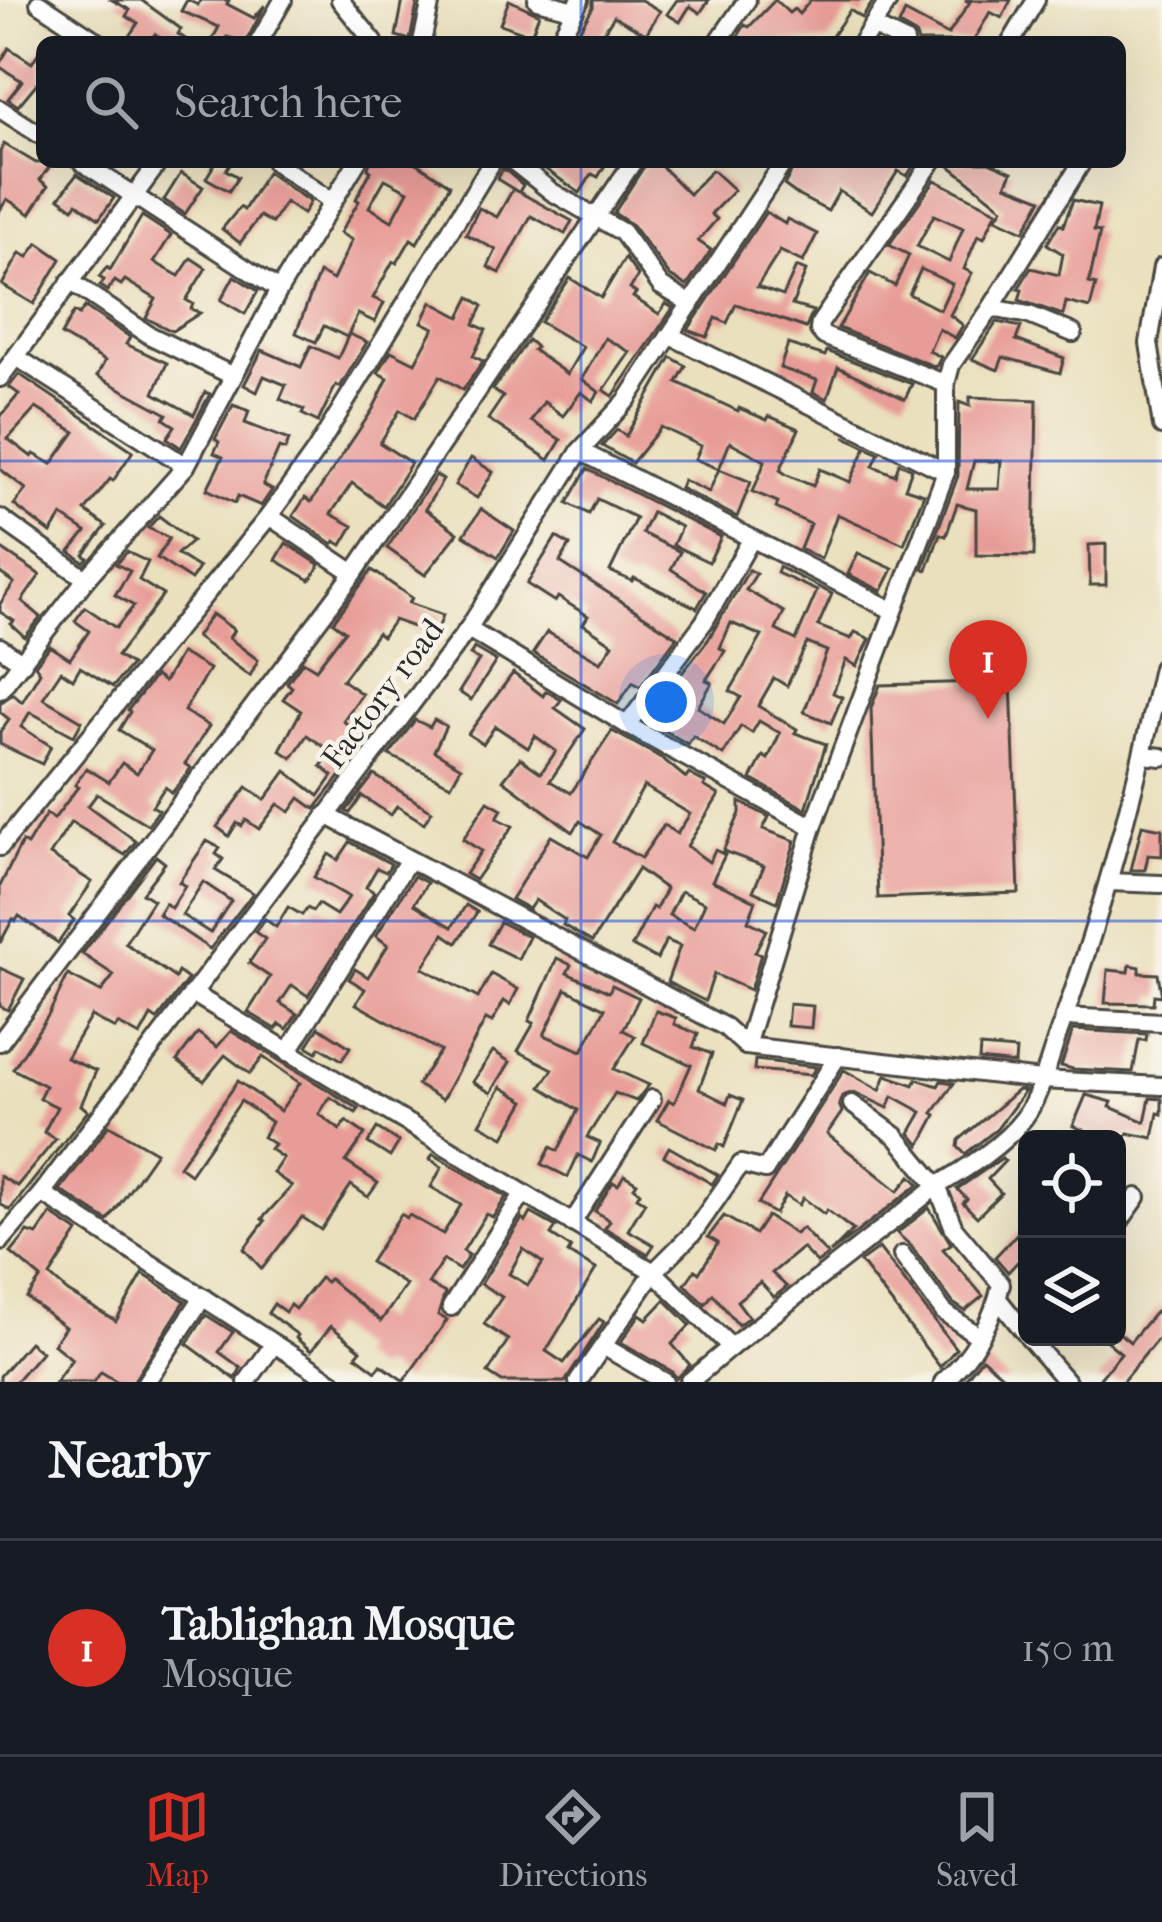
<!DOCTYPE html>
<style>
:root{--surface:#171b24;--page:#20242c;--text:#f1f3f6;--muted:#9ea1a6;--line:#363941;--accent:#d93025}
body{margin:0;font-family:"IM FELL French Canon",serif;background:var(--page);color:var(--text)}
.controls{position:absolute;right:36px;bottom:36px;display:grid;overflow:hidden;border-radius:18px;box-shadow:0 12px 48px #0002}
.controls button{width:108px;height:108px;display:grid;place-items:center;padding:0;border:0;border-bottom:3px solid var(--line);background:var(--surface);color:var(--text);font:60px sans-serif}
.you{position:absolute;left:666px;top:702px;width:42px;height:42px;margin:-30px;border:9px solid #fff;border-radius:50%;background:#1a73e8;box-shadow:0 0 0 18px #1a73e833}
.badge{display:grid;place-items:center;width:78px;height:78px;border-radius:50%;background:var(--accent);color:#fff;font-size:39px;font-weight:700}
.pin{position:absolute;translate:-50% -99px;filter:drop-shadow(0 3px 6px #0008)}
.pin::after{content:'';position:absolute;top:63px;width:42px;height:36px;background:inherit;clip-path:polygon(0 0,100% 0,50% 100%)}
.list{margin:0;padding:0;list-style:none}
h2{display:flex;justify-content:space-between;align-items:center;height:156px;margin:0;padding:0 48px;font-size:51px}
h2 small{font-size:39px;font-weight:400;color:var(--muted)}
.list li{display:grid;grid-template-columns:78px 1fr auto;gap:36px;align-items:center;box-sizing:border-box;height:216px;padding:0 48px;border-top:3px solid var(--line)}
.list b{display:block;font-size:45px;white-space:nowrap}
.list p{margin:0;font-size:39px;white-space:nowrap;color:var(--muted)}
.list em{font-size:39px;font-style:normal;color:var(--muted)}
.icon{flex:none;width:66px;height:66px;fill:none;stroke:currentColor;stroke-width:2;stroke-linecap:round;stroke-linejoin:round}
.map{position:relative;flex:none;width:1162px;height:1382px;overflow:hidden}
.search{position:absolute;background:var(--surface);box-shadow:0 12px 48px #0002;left:36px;right:36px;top:36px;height:132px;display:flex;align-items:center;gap:30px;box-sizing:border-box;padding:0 42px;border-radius:18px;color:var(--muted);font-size:45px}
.sheet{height:372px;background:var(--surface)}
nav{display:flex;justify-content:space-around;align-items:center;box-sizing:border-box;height:168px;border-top:3px solid var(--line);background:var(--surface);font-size:33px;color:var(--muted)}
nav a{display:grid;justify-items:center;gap:6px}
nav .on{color:var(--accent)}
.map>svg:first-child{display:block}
.building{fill:#e89c97;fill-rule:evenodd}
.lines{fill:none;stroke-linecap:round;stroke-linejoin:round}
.minor-casing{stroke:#484641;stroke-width:22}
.minor{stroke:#fff;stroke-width:16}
.grid{fill:none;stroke:#1d4ed8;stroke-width:3;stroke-opacity:0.55}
.labels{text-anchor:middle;stroke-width:9;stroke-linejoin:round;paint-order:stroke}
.street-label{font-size:33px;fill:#2b2b2b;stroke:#f7f3e8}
</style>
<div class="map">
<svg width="1162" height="1382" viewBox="0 0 1162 1382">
<rect width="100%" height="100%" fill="#f7f3e8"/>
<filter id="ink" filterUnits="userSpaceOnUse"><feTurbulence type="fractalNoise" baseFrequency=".00833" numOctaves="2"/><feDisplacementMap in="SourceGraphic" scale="24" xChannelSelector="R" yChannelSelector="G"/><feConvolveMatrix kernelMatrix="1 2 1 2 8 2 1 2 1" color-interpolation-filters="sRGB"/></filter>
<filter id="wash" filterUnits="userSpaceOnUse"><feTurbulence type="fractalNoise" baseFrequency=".004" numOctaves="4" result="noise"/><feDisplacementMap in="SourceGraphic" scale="48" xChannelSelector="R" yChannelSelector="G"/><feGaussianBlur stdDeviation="2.7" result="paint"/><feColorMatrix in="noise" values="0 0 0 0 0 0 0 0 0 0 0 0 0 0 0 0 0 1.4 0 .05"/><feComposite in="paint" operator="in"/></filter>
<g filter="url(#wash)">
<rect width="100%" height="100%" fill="#eae0bd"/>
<g id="blocks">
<g class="building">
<polygon points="112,0 141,0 181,29 178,34 190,42 166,42 155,34 148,42 125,42 138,23 126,16 130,10"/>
<polygon points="187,0 198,5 200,0 229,0 227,4 254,18 265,5 246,42 227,37 225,42 211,42 219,27 181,11"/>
<polygon points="403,0 418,0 410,40 396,36"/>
<polygon points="509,0 539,14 531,35 500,24"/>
<polygon points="593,0 641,0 660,11 646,34 614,16 597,42 572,42 593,7"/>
<polygon points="677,0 709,0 700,13 690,6 680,22 667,14"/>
<polygon points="775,0 789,13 794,9 799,14 811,0 874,0 862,18 850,10 828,42 734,42 745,25 749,27"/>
<polygon points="965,0 1011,0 1002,18 990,12 973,42 918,42 915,34 899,25 905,12 948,35 970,2"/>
<polygon points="42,47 42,86 37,83 18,106 8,99 22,81 0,67 0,63 9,48 32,63"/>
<polygon points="4,144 36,163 53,162 40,180 48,186 30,214 7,199 0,210 0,152"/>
<polygon points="216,162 231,162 226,170 238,177 229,191 206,178"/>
<path d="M370,162H415L450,185L417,243L411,239L397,263L393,261L373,298L384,303L375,322L358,314L347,337L324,326L316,342L296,333L319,273L333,280L352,240L340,233L359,201L356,199L371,171L368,169ZM385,179L408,191L392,221L369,207Z"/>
<polygon points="535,162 607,162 598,177 592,174 580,193"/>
<polygon points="647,162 657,162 689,194 712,170 734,190 711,214 717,219 698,241 711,250 687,286 670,276 632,225 614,213"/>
<polygon points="797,162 916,162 907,176 898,171 872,212 839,191 828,211 799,196 784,185"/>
<polygon points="945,162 989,162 1012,172 1006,185 1042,199 1024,231 996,218 1003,208"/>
<polygon points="503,168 523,185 519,192 572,221 565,234 531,216 500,273 488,267 496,250 466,234 479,208 497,217 513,189 518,192 497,179"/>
<polygon points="267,172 310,202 303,214 285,202 272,223 260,216 240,243 222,229 240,207 244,210"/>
<polygon points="181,173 203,187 185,214 164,200"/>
<polygon points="77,174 114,198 99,219 77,203 73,208 59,198"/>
<path d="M935,180L997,211L984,238L978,235L964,269L972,273L950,315L963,325L955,338L939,329L929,351L941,357L936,367L838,328L870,273L895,286L909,255L889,245ZM934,215L963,228L949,262L917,246ZM921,269L952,284L940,310L909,294Z"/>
<polygon points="1073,200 1099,206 1094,231 1100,232 1089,283 1096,285 1090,308 1066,302 1063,315 1019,300 1022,290 1018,289 1031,268 1059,275 1063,254 1047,244 1059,224 1063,226"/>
<polygon points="766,212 785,224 787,219 817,234 803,262 780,251 757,287 783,296 796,267 806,271 792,305 813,311 806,328 736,304 727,323 716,318 707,337 688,330"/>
<polygon points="142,216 171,235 154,262 179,276 191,258 206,268 186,300 193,304 191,309 200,313 172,331 146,318 156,299 125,280 121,285 115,281 107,291 100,286 104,280 99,277 107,267 110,270"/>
<polygon points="38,243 61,259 34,304 2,285 20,253 28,257"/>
<polygon points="625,258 638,276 630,289 636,293 633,297 659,314 666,304 673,308 613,396 604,390 630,352 605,338 582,379 599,392 593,401 581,392 563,416 544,402 531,421 561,440 549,460 488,419 503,397 493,390 528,340 536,347 533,350 567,374 583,347 540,322 570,278 601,298"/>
<polygon points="234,276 258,291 245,314 221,300"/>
<polygon points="470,297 483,306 474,324 486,330 473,356 483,361 463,390 440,376 414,419 400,410 380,443 411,463 384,506 352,483 331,514 353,526 342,545 335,541 333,544 293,516 305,498 311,502 373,409 388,378 378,373 391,351 415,363 434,328 422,322 432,302 460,317"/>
<polygon points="85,307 130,337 126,344 167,363 154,393 194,415 205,392 210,394 181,448 167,438 175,426 164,419 167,414 97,376 105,361 61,335 74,312 79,315"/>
<polygon points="997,322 1021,327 1016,340 1064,358 1060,373 1003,357 998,370 972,359"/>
<polygon points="349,334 367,342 340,387 336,385 318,422 302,414 304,410 280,399 286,385 264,376 257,392 244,385 262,350 301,367 311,346 338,358"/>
<polygon points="788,344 825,356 827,351 912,384 905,399 838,367 827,399 813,392 817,380 780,368"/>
<polygon points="671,357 686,366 677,382 738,411 739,408 767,420 769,416 799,429 780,470 787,475 813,486 820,469 850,482 866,447 844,436 879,453 873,466 895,475 899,463 912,469 905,488 924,494 904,544 837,514 821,559 800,549 810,524 776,508 778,502 753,492 765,461 730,442 719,469 695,459 701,446 661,427 632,463 602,446 617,430 626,436"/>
<path d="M19,374L133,451L113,481L110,479L85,511L106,526L84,555L88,558L84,562L70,552L86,532L62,516L51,533L14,505L26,489L0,469V417L19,394L9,387ZM36,408L75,432L52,464L34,454L32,457L8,439Z"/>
<path d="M970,397L1037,400L1034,556L976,555V509L957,504L946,536L940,534L927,570L923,569L958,476L959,402L970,406ZM974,461H1001L999,489H967Z"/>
<polygon points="233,405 249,411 245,423 289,440 285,450 279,448 263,485 272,490 261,506 238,496 235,503 207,489 223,457 214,453 219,442 215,439"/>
<polygon points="471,458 493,472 477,498 455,485"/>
<polygon points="587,469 721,537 709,562 673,545 681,527 652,512 642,533 680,552 671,569 706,592 697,608 634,578 632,581 610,571 636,518 597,499 589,514 568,503"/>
<polygon points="719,469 751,482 737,517 680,488 683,480 709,492"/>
<polygon points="436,475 443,480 425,509 458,533 425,575 387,548"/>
<polygon points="481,509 514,531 498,557 464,535"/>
<polygon points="159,516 192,541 177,554 199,568 191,580 157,558 169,538 148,528"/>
<polygon points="556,537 570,545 560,562 677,637 640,687 633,682 618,704 533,653 547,632 601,662 613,644 583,624 588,616 558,597 555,602 527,584"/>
<polygon points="286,543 320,565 310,580 276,560"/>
<polygon points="1106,544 1106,585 1090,585 1089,545"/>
<polygon points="0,548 40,575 22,601 41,617 25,637 11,624 14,621 0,612 0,604 14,583 0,573"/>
<polygon points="127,552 148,562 139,580 163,595 117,656 131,665 113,687 80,667 73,679 61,671 43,698 82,721 74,736 30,712 21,727 51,746 42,764 0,744 0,732 9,719 0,712 0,703 13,694 22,702 40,672 35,665 50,646 70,659 89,631 75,621 85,607 116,628 134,606 115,595 130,571 116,564"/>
<polygon points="858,553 893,569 882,591 848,574"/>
<path d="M779,567L832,594L818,626L851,639L855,632L870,639L857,666L846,660L833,693L842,697L831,723L804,712L827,651L807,643L787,686L774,678L758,706L797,729L795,733L826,744L806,809L751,779L763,756L768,759L780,733L759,721L752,733L741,726L723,755L693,736L688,744L651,723L653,719L665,726L688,688L676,681L708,640L749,570L756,574L746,590L784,612L776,630L796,640L817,591L777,573ZM731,623L762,636L730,691L741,697L724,724L698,707L712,683L706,680L725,651L720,648Z"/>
<polygon points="372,570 412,598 409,603 443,615 436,635 394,620 382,637 377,633 342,680 362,694 343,721 369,740 315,809 300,798 290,812 278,804 259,829 246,820 242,826 237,823 229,836 217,827 247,787 265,800 286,771 319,796 333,776 321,766 332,752 307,735 292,758 280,750 301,711 283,699 292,687 287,683 303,661 316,669 345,631 333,622"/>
<polygon points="212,614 234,630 229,638 258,660 250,676 196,637"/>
<polygon points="474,648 496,661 471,700 459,692 479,660 470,655"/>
<polygon points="181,653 209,669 184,711 209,726 185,764 191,768 172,793 165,787 152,806 159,810 148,825 97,794 88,806 136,841 125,855 71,822 50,855 92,882 69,916 74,920 58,943 19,916 16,921 13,919 0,943 0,886 22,842 27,845 46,814 54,819 78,787 75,785 86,768 109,782 122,763 137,773 152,750 119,730 130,712 128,710 155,676 164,682"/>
<path d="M513,673L543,696L546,691L561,700L555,708L585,729L550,781L571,793L612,731L663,759L686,778L689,774L706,783L704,786L719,795L687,846L709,862L715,850L725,855L712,881L756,901L748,921L766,930L755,952L761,954L750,990L714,974L705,1001L667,982L680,946L666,940L657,959L632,946L652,907L656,909L666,889L638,869L592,942L563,925L565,920L535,900L529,909L511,899L551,836L588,857L601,835L580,821L573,832L503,780L520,758L541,773L556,751L535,736L528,748L495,726L483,744L468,734ZM644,786L690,814L677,834L664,825L641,858L612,842ZM681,891L705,903L694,928L669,915Z"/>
<polygon points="1011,681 1019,893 878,898 871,708 880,685"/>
<polygon points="415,720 430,727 434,720 446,726 434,751 461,767 451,785 389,755"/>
<polygon points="374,775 432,811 424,823 397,806 391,815 362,796 350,813 346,811"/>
<polygon points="488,801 502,809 497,818 513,826 475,880 465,874 481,851 463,839"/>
<polygon points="740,802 769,817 763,829 795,841 777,902 753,891 764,866 723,851 740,813"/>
<polygon points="1142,825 1162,829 1162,856 1148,855 1145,870 1131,870"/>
<path d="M207,841L220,848L216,854L223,859L215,870L253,893L210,949L158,914L165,903L171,908L185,886L179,882ZM203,882L231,901L210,933L182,915Z"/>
<polygon points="350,842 391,864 386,872 377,868 366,887 374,892 308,996 292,985 280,1003 297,1014 287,1029 280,1024 276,1029 248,1012 270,977 249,963 265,939 255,932 265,919 276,927 288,907 302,915 307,908 313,911 318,904 336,915 349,897 314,877 329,854 338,860"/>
<polygon points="156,856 165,863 142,893 153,900 125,943 175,978 178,972 188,979 157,1020 151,1016 140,1036 118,1024 115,1029 91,1016 66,1058 96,1071 81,1105 88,1111 10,1210 0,1204 0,1176 17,1186 56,1139 44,1132 57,1107 39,1098 45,1086 13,1069 49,1014 68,975 101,992 114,975 82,954"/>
<polygon points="414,876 427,883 414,904 452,927 466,905 477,912 457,943 444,934 423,968 478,998 491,974 518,989 510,1005 504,1001 492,1022 486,1019 442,1100 417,1085 440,1051 356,1004 365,989 349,979 355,969 368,977 388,945 376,936"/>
<polygon points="500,922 529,937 518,959 488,944"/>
<path d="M557,958L571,965L567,973L609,992L612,985L639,998L623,1030L635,1036L614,1069L649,1085L636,1101L615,1093L587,1137L600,1143L592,1162L578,1155L568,1177L542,1164L551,1147L558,1151L578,1110L541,1087L553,1069L518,1051L534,1023L529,1021ZM566,989L605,1009L582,1051L544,1035Z"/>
<polygon points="1130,965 1140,967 1140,973 1158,974 1162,996 1154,995 1153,1004 1105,1003 1108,970 1129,972"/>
<polygon points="0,968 24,979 8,1010 0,1006"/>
<polygon points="789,1004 813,1006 811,1028 787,1026"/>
<polygon points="656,1011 676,1018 674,1024 698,1034 693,1047 712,1054 699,1089 727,1103 730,1095 743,1100 724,1147 719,1144 716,1150 657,1120 669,1100 674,1103 691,1065 643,1043"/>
<polygon points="319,1027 350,1047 342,1060 320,1047 317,1052 307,1046"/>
<polygon points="1073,1030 1147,1034 1146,1040 1139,1040 1133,1072 1073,1069 1061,1066"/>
<polygon points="231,1031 359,1109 356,1113 330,1097 319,1114 340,1130 346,1121 365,1134 346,1162 378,1183 368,1197 351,1185 321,1230 302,1217 262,1269 244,1249 265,1221 262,1219 292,1186 273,1173 283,1158 270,1149 274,1144 263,1137 271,1122 241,1101 190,1174 179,1166 238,1081 280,1111 300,1083 263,1057 250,1074 225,1055 204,1081 177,1061 198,1033 217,1047"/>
<polygon points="980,1047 1016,1050 1015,1064 979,1060"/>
<polygon points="493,1051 510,1062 491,1093 473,1082"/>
<polygon points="755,1060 816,1067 811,1075 754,1070"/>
<polygon points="844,1070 880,1090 886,1075 914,1085 917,1079 938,1086 941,1081 954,1083 933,1113 936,1115 920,1145 910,1133 922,1112 893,1096 888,1108 854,1092 842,1096 839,1104 842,1112 827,1134 898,1191 911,1176 919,1184 830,1253 853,1230 827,1210 824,1214 803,1198 799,1205 785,1196 775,1214 758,1204"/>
<polygon points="501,1087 525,1101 504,1137 480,1124"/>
<polygon points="1018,1090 1025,1091 997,1129 965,1154 958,1147 959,1140"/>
<polygon points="1086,1095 1112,1102 1110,1107 1145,1122 1150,1098 1162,1099 1162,1114 1158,1113 1153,1138 1128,1133 1125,1139 1105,1139 1073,1126"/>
<polygon points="109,1125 156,1152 108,1221 60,1190"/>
<polygon points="377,1128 399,1142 390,1157 368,1143"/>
<polygon points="669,1147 718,1175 712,1184 664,1156"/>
<polygon points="433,1154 506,1197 493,1217 486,1214 463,1251 469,1255 459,1270 443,1260 428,1284 445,1293 438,1315 447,1320 404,1381 381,1365 376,1371 356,1356 361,1350 331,1326 311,1351 296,1338 298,1335 268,1313 274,1304 285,1312 290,1305 295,1309 320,1278 326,1282 329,1279 381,1321 406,1285 370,1262 401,1214 407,1218 409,1215 443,1234 461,1205 431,1187 442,1167 430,1159"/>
<polygon points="1002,1158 1005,1161 988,1179 1001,1193 977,1217 963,1203 967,1199 957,1189"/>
<polygon points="624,1175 637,1183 634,1187 640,1192 637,1197 645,1202 628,1230 654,1245 648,1254 605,1228 610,1221 595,1211 613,1182 618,1185"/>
<polygon points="929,1208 951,1244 943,1249 983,1296 965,1311 953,1303 912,1247 897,1233"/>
<path d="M531,1213L556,1227L551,1235L571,1248L568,1253L596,1269L546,1351L564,1363L599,1319L604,1322L565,1382H502L488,1373L508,1340L484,1324L502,1297L481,1284L522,1219L526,1222ZM523,1249L543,1263L528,1285L509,1274Z"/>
<polygon points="51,1214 78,1232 50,1276 68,1292 116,1321 143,1274 185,1301 133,1382 118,1382 101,1372 94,1382 55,1382 72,1359 53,1344 65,1327 27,1298 41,1278 11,1253 28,1232 37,1235"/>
<polygon points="724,1216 755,1234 767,1216 795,1234 802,1228 828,1255 817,1263 802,1248 772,1273 787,1287 774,1297 760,1282 737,1301 749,1317 738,1325 713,1294 705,1304 685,1284 695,1270 699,1273 718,1243 708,1237"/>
<polygon points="1027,1223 1027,1252 1008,1272 995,1257"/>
<polygon points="879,1248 956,1349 940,1367 860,1262"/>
<polygon points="665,1300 690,1325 672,1344 690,1365 677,1378 671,1371 621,1342 640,1314 647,1319"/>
<polygon points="1162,1304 1162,1334 1122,1382 1097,1382 1121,1353 1102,1337 1117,1337 1117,1331 1130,1342"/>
<polygon points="206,1315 233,1332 219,1352 241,1368 235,1379 187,1344"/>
<polygon points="29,1342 41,1352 15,1382 0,1382 0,1376"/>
<polygon points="982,1358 1010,1382 963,1382"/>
</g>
</g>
</g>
<g filter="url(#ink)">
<use href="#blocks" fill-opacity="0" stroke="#484641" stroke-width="3"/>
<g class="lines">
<g class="minor-casing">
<g id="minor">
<polyline points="340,0 374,42"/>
<polyline points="537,0 575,10"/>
<polyline points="39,3 98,42"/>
<polyline points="872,26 905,42"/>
<polyline points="259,42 283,0"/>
<polyline points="422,42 431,0"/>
<polyline points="558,42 580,0"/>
<polyline points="718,42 747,0"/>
<polyline points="862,42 889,0"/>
<polyline points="1011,42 1036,0"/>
<polyline points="0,109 42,136"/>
<polyline points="82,162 279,290"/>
<polyline points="275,162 331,201"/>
<polyline points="514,162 552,192 622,232 661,286 691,304"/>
<polyline points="932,162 820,323 819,330 824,336 946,384"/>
<polyline points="1162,267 1149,343 1162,426"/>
<polyline points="70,281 149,335 233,376"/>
<polyline points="991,308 1029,315 1073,333"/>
<polyline points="671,336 946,472"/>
<polyline points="18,358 186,466"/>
<polyline points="0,378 159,162"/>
<polyline points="580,451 892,610"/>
<polyline points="269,516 354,573"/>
<polyline points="0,518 86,579"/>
<polyline points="468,629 627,725 813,827"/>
<polyline points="0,647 23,663"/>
<polyline points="0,690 86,579 186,466 279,290 357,162"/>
<polyline points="627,725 704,622 751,540"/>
<polyline points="1143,755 1162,757"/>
<polyline points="326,815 725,1027 746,1046 1041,1080 1162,1086"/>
<polyline points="0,847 269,516 315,452 492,162"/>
<polyline points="1108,882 1162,884"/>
<polyline points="192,993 654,1272 731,1347 937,1186 896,1136 852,1104"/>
<polyline points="1064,1017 1162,1022"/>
<polyline points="0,1042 354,573 633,162"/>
<polyline points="746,1046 813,827 946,472 946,384 951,365 991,308 1082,162"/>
<polyline points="288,1052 408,861"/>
<polyline points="42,1193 333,1382"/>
<polyline points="572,1223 652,1099"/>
<polyline points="1117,1225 1137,1197"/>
<polyline points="0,1242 42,1193 468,629 580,451 627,400 784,162"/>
<polyline points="902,1255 944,1312 978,1336"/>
<polyline points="998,1299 1027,1335"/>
<polyline points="451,1307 523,1194"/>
<polyline points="1028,1337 1067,1382"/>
<polyline points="603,1346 665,1382"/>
<polyline points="146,1382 203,1297"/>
<polyline points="247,1382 274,1344"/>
<polyline points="578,1382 654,1272 693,1233 741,1164 765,1170 838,1056"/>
<polyline points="689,1382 731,1347"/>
<path d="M943,1382C970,1359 994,1320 1001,1284L954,1228L937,1186C967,1168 1003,1146 1024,1118C1041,1095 1049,1059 1059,1032C1102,914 1135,791 1162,668"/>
</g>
</g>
<use href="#minor" class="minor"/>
</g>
</g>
<path class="grid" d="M581,0V42M581,162V1382M0,461H1162M0,921H1162"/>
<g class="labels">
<g class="street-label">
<text transform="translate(382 693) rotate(-53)" y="12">Factory road</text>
</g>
</g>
</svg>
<div class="controls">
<button><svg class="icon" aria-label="locate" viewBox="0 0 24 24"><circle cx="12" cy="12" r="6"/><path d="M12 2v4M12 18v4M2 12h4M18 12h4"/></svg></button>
<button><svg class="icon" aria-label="layers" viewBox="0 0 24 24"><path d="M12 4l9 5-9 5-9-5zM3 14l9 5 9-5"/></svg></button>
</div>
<div class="you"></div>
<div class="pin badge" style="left:988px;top:719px">1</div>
<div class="search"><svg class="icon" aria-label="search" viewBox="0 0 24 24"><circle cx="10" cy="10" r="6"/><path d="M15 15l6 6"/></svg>Search here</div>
</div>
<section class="sheet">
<h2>Nearby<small></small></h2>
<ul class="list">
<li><span class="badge">1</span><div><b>Tablighan Mosque</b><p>Mosque</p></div><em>150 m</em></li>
</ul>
</section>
<nav>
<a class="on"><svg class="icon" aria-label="map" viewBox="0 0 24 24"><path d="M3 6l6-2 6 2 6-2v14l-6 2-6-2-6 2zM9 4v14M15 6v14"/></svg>Map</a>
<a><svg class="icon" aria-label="directions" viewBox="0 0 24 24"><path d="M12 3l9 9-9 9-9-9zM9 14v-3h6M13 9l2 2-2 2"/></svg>Directions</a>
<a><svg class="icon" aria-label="saved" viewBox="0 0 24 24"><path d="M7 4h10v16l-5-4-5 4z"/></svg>Saved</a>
</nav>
